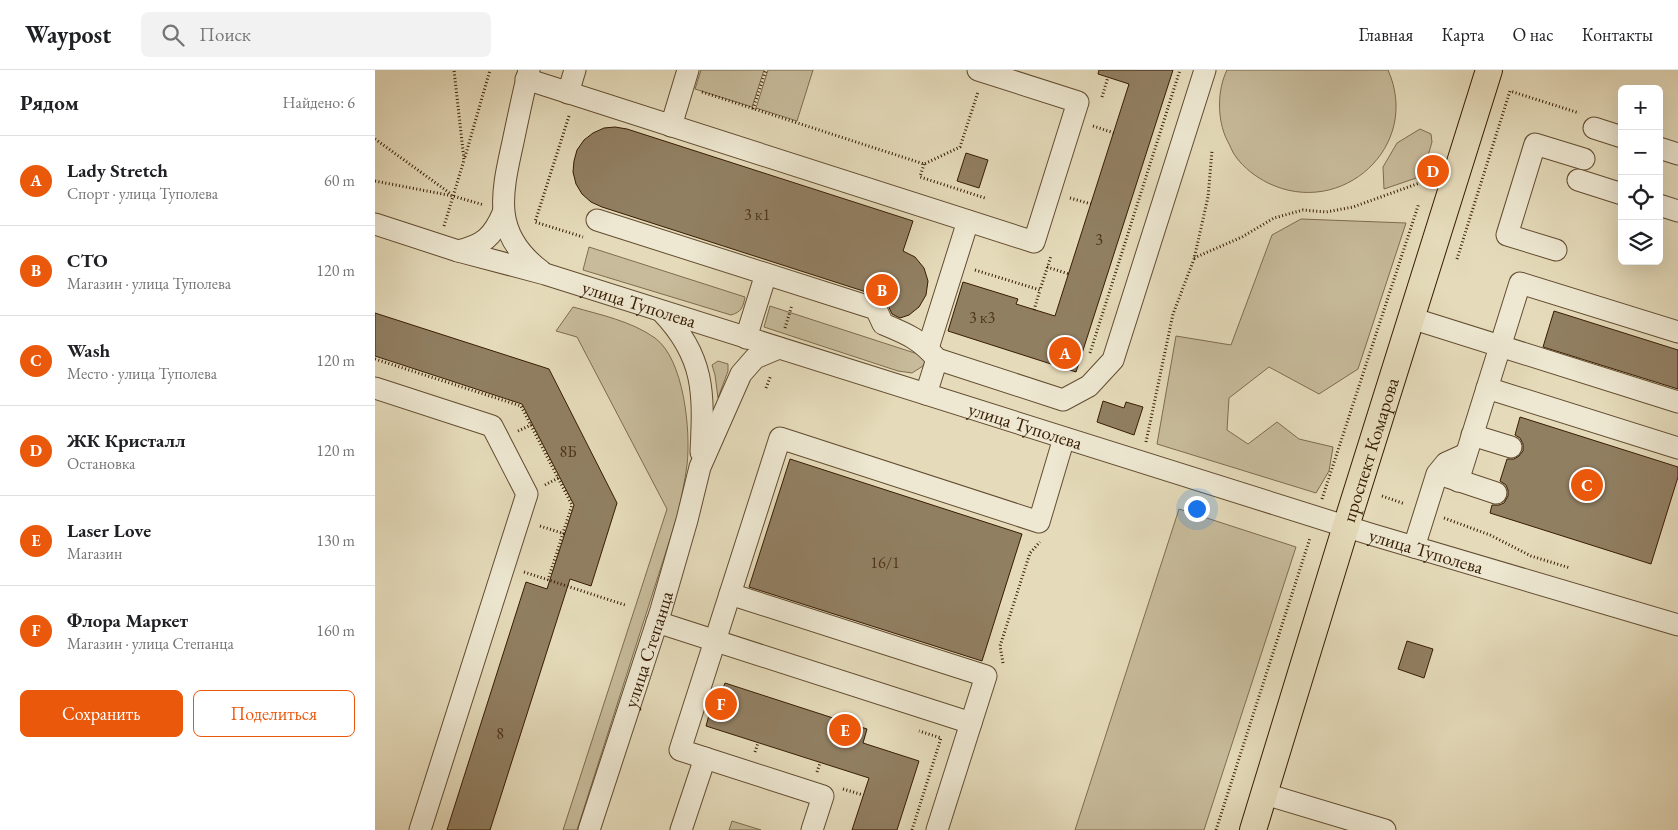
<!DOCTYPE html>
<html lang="ru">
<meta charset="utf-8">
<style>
:root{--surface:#fff;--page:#f2f2f2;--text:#202124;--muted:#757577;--line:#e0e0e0;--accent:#ea580c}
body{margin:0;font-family:"EB Garamond",serif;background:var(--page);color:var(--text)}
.controls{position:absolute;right:15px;top:15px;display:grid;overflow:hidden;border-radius:8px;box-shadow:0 5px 20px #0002}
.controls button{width:45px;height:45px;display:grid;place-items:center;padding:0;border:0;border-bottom:1px solid var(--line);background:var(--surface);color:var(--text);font:25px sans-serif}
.you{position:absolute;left:821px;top:438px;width:18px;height:18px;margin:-12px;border:4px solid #fff;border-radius:50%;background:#1a73e8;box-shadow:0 0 0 8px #1a73e833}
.badge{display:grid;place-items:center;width:32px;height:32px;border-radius:50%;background:var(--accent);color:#fff;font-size:16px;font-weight:700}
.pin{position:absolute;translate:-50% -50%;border:2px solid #fff;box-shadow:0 1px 5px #0006}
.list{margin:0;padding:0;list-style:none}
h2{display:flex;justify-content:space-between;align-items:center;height:65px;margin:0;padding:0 20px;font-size:21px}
h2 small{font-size:16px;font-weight:400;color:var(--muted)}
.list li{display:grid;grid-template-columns:32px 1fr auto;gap:15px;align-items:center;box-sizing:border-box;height:90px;padding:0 20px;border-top:1px solid var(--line)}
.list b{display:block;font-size:19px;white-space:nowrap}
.list p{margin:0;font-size:16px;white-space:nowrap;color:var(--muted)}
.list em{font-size:16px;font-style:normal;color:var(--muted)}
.actions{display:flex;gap:10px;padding:15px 20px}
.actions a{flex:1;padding:11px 0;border:1px solid var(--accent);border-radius:8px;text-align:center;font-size:18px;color:var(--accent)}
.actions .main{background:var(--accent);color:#fff}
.icon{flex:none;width:28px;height:28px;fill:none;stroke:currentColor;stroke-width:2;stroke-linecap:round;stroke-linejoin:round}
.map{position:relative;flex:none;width:1303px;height:760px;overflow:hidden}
header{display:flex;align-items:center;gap:30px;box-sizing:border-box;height:70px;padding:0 25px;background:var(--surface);border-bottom:1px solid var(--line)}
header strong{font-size:24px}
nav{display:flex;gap:28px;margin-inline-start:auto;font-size:18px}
.search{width:350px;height:45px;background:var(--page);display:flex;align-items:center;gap:12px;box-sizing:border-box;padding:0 18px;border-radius:8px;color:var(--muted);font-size:19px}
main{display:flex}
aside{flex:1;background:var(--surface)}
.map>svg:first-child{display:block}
.green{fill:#c7bb9b;stroke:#7f6c4e}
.building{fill:#917f62;stroke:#371c02}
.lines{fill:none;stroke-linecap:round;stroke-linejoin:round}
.minor-casing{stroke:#624c30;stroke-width:23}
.major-casing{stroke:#371c02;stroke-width:28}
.path{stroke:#371c02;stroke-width:3;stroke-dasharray:1 2.5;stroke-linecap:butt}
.minor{stroke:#eee8d2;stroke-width:21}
.major{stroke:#e5dbba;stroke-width:26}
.labels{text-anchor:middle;stroke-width:4;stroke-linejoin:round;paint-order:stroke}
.number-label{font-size:16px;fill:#4e351a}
.street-label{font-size:19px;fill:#371c02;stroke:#eee8d2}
</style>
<header>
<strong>Waypost</strong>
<div class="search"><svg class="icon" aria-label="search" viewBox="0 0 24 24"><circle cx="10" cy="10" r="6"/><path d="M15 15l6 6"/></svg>Поиск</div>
<nav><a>Главная</a><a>Карта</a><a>О нас</a><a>Контакты</a></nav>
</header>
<main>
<aside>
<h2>Рядом<small>Найдено: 6</small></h2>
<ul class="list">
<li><span class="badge">A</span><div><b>Lady Stretch</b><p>Спорт · улица Туполева</p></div><em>60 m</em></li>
<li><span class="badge">B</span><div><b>СТО</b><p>Магазин · улица Туполева</p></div><em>120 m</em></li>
<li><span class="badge">C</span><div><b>Wash</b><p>Место · улица Туполева</p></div><em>120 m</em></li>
<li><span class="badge">D</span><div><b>ЖК Кристалл</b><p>Остановка</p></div><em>120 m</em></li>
<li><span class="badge">E</span><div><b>Laser Love</b><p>Магазин</p></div><em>130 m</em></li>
<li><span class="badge">F</span><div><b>Флора Маркет</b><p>Магазин · улица Степанца</p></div><em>160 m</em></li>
</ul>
<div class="actions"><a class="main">Сохранить</a><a>Поделиться</a></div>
</aside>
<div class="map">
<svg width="1303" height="760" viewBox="0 0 1303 760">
<rect width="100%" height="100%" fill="#e5dbba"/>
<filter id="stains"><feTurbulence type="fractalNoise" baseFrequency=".004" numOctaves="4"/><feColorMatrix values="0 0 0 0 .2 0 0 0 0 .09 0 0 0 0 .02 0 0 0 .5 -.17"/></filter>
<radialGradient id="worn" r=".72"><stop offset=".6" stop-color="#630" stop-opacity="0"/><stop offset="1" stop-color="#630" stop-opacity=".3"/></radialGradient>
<g class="green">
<polygon points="326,0 389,0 377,37 320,19"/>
<polygon points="393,0 438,0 422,51 381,38"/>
<path d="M852,0H1013C1047,76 967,149 893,113C881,107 869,98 861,87C857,82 855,75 852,70C842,50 842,20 852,0Z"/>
<polygon points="1045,59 1056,64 1057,72 1047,106 1009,119 1008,97 1022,73"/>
<polygon points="926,149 1031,153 983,299 944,324 894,297 854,328 852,360 873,374 902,352 924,369 958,377 954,401 941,423 782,374 801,266 856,275 897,165"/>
<path d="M214,177L370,227C368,238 366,242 356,245L208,200Z"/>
<polygon points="395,236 552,287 548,296 537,303 523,301 389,257"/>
<path d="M198,237C226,245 256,251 280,268C309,289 316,361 312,395C310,411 306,428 303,444L202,760H188L292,439L202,267L181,261Z"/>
<polygon points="343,291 353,294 353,301 343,328 340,305 337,295"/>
<polygon points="804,439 921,477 829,760 700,760"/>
<polygon points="357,751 386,760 354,760"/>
</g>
<g class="building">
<polygon points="724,0 798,0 701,302 573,261 588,212 643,229 641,234 680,246 754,14 723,4"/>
<polygon points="240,57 252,59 538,151 528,181 540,187 549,198 553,211 551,225 544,237 534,245 525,248 517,244 512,233 513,229 227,137 216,132 207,124 201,114 198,102 199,91 202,80 209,70 218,63 229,58"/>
<polygon points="591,83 613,90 604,118 582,111"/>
<polygon points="1179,241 1303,280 1303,319 1168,277"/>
<polygon points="0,243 174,299 242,433 216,516 195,509 115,760 72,760 151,512 172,519 199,435 147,334 0,286"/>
<polygon points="728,331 749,338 751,332 768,337 759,365 722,352"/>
<polygon points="1145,347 1303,397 1303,407 1276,494 1115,443 1117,435 1124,435 1129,433 1133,426 1133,420 1131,415 1125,411 1132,389 1139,389 1144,386 1148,381 1148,374 1145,368 1140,365"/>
<polygon points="415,389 647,464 607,591 374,517"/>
<polygon points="1032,571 1058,579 1049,608 1023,599"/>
<polygon points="350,613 492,659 488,673 544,691 522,760 477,760 494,708 331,656 337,634 342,635"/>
</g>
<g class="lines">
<g class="minor-casing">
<g id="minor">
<path d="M154,0C148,24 143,48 138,72C126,126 117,164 166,201"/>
<polyline points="151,9 659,172 703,32 603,0"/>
<polyline points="193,23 200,0"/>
<polyline points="296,56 313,0"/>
<polyline points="1219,58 1247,67"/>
<polyline points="1284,78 1303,84"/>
<polyline points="1203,110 1247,124"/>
<polyline points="1284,135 1303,141"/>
<path d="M222,150L501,239L508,254C532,264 545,269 562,289L688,330L714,316L738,290L830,0"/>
<path id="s1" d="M0,154L83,181L170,204L995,464L1303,555"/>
<polyline points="1181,180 1132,165 1160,74 1209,89"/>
<path d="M83,181C108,175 118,167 128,143"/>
<path d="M287,242C330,287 329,323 326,382"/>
<polyline points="1036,248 1303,332"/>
<polyline points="371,268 391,204"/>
<polyline points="553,278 593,151"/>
<polyline points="0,318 117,356 152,424 45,760"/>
<polyline points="1112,318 1303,378"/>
<polyline points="551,324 562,289"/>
<polyline points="1097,365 1136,377"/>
<polyline points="1070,406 1121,423"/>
<polyline points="1083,411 1145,213 1303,262"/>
<polyline points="1039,477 1062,404 1071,393 1091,384"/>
<polyline points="355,524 611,606 596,653"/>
<polyline points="282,552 596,653 562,760"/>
<polyline points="890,724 1010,760"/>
<path id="s2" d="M214,760L286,540L312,450L325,397L366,304L380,288L404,278"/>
<polyline points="306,760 330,688"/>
<polyline points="437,760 448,726 305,680 405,368 664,452 689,368"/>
</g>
</g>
<g class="major-casing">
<g id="major">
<path id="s3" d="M878,760L971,456L1114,0"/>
</g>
</g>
<g class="path">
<polyline points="327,22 549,94 585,77 603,22"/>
<polyline points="727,27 733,7"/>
<polyline points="378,39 391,0"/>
<polyline points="194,46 160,152 208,167"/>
<polyline points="718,56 739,63"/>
<polyline points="0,69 76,124"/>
<polyline points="90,87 115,0"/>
<polyline points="549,94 545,107 610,128"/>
<polyline points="0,111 78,126 109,135"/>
<polyline points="695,128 716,134"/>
<polyline points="69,156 89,90 79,0"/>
<polyline points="819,188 867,167 899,148 928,140 951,142 978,137 1050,111"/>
<polyline points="1082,189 1135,21 1204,43"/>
<polyline points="672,197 694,204"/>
<polyline points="600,200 665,220 676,186"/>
<polyline points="659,240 665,220"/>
<polyline points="410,258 417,235"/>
<polyline points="715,283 805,0"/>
<polyline points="0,289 146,336 197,435 173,510"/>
<polyline points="391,318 396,305"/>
<polyline points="143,361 158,354"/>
<polyline points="771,372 798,244 819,189 833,127 837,81"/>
<polyline points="170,415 185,407"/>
<polyline points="1007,426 1030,434"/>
<polyline points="947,429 1044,133"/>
<polyline points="1069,448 1115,465 1156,486 1195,498"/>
<polyline points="165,456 190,464"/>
<polyline points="149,502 250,535"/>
<polyline points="628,593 625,576 655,483 665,472"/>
<polyline points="380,682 383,673"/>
<polyline points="442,702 445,693"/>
<polyline points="468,719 488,725"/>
<polyline points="537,760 566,668 544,661"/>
<polyline points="841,760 935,468"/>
</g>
<use href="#minor" class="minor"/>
<use href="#major" class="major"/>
</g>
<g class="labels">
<g class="number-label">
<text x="382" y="150">3 к1</text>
<text x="724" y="175">3</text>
<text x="607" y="253">3 к3</text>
<text x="193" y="387">8Б</text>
<text x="510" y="498">16/1</text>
<text x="125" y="669">8</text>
</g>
<g class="street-label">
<text dy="7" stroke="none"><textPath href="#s1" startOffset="276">улица Туполева</textPath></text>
<text dy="7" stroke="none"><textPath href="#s1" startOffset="681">улица Туполева</textPath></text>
<text dy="7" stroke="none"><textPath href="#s3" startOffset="398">проспект Комарова</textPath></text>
<text dy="7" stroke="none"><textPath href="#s1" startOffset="1101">улица Туполева</textPath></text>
<text dy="7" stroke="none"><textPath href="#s2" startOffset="190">улица Степанца</textPath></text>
</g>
</g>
<rect width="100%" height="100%" filter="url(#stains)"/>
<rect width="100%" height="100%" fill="url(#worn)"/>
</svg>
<div class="controls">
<button>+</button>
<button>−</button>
<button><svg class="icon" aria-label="locate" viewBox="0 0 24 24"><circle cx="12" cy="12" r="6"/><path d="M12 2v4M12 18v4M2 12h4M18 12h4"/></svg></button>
<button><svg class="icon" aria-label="layers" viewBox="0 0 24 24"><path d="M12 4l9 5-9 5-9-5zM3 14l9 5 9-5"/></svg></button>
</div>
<div class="you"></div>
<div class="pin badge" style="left:690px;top:283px">A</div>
<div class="pin badge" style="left:507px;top:220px">B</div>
<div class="pin badge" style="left:1212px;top:415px">C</div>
<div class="pin badge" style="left:1058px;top:101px">D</div>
<div class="pin badge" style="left:470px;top:660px">E</div>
<div class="pin badge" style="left:346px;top:634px">F</div>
</div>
</main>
